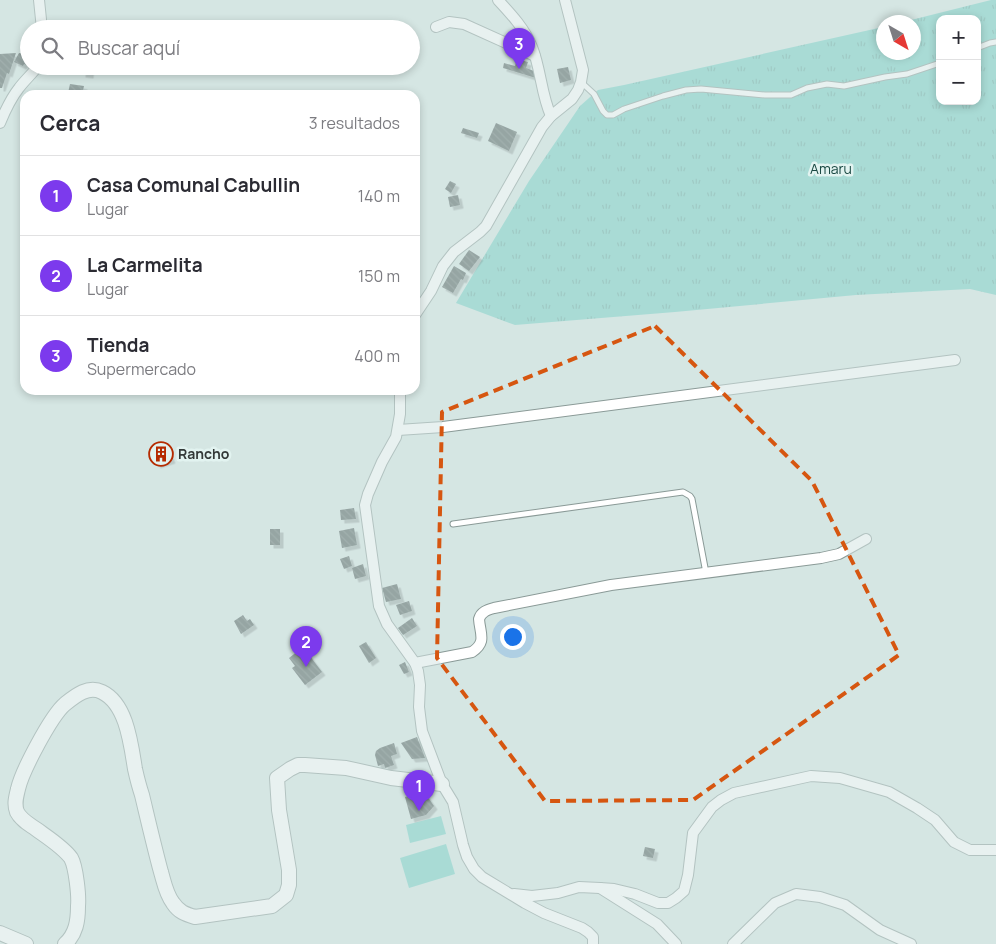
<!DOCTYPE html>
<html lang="es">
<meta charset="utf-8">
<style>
:root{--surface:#fff;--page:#f7f7f7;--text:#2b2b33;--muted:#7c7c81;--line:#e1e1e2;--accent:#7c3aed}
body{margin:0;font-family:Manrope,sans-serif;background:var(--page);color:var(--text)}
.controls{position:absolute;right:15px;top:15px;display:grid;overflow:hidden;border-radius:10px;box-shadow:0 2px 8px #0003}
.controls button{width:45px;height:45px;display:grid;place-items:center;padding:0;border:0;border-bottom:1px solid var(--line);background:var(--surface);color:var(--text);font:25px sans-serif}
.compass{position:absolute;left:876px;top:15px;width:45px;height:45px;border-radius:50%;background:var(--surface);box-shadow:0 2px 8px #0003;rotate:141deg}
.you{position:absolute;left:512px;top:636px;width:18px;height:18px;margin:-12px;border:4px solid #fff;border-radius:50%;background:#1a73e8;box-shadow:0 0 0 8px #1a73e833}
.badge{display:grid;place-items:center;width:32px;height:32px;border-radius:50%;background:var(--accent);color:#fff;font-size:16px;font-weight:700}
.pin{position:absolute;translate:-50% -41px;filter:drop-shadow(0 1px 2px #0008)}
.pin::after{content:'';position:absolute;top:26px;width:18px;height:15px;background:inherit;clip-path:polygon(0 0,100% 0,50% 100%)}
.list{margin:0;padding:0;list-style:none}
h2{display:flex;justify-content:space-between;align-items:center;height:65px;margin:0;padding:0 20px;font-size:21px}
h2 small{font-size:16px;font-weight:400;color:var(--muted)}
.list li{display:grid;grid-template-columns:32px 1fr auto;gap:15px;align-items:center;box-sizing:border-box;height:80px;padding:0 20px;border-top:1px solid var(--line)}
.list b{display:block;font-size:19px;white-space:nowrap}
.list p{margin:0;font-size:16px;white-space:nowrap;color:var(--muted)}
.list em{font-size:16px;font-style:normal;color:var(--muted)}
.icon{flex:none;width:28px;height:28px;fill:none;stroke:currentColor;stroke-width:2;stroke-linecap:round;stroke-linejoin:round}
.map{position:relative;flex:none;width:996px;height:944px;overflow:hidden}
.search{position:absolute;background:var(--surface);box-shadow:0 2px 8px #0003;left:20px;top:20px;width:400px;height:55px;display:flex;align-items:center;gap:12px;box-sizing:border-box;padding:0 18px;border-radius:28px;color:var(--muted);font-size:19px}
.panel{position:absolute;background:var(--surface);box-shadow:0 2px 8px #0003;left:20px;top:90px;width:400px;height:305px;border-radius:15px}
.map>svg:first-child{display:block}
.grass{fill:url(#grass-tufts);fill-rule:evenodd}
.pitch{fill:#74cfc4}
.building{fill:url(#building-back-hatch);filter:url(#shadow)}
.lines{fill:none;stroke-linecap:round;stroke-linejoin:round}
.lane-casing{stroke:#8a9a97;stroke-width:7}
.street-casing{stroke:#8a9a97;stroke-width:12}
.secondary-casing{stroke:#8a9a97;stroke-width:16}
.lane{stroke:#fff;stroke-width:5}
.street{stroke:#fff;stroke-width:10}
.secondary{stroke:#fff;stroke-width:14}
.marked{fill:none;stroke:#d65610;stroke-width:4;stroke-dasharray:10 6;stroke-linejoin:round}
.labels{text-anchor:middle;stroke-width:5;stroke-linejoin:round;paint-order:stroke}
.park-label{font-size:14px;fill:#1a4943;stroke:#e2f3f0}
.poi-label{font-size:14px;font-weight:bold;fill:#333938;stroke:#e2f3f0;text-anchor:start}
</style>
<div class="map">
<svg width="996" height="944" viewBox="0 0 996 944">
<defs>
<pattern id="grass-tufts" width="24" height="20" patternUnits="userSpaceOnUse" patternTransform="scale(1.25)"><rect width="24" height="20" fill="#74cfc4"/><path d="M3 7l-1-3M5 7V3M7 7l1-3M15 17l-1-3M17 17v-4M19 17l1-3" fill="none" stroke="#60a9a0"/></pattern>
<pattern id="building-back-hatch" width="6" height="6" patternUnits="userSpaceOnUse" patternTransform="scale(1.25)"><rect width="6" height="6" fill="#4a5856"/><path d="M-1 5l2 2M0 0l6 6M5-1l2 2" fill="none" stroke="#626e6c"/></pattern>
<filter id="shadow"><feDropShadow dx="3.5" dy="3.5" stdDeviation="0" flood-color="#0004"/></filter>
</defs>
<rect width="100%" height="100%" fill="#d5e6e3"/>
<path class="grass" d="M991,0H996V295L970,289L856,295L675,312L515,325L456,303L529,181L580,106L598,90L624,85L883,27L884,52H914V22H903ZM940,19H977V101H940Z"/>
<g class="pitch">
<polygon points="441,816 446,834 410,843 406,825"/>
<polygon points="446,844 455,874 409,888 400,858"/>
</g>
<g class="building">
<polygon points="16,53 9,74 7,73 2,88 0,88 0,54"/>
<polygon points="19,53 29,54 29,66 24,64 23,66 14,62"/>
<polygon points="517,59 528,62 526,68 534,71 536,78 503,68 504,63 515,66"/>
<polygon points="83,66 91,66 90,75 82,74"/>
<polygon points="568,67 571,80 560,83 557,69"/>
<polygon points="70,84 84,86 82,95 68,93"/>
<polygon points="496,123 517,132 509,151 488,141"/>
<polygon points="463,128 479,133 477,138 461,133"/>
<polygon points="450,181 456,184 451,193 445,189"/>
<polygon points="458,195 460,205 450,207 448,197"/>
<polygon points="469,250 480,257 469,271 459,264"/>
<polygon points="454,266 466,273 463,280 461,279 453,293 442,287"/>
<polygon points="165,442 172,460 157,465 151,448"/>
<polygon points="354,508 356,519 341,520 340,510"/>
<polygon points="354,528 357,545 342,548 339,531"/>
<rect x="270" y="529" width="10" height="16"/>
<polygon points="349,556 352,566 344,569 340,559"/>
<polygon points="363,564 366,576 355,579 352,568"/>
<polygon points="397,584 401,599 386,602 382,588"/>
<polygon points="409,601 412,611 400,615 396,605"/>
<polygon points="243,615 247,621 250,619 254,625 241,634 234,621"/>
<polygon points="412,618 417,626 403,635 398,628"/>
<polygon points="366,642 376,658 369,663 359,646"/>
<polygon points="303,647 322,672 305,685 292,668 295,666 289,658"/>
<polygon points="405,662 409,672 404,674 399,665"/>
<polygon points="417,737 425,758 412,759 401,743"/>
<polygon points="394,743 397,754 391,756 394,765 385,768 384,764 378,766 375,755 376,751 380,748"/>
<polygon points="419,793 420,796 425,793 434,806 426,815 411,819 405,797"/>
<polygon points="645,847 655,849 653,858 643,856"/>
</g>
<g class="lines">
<g class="lane-casing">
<g id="lane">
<polyline points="977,48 990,43 996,42"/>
<polyline points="581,82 594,94 603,111 607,115 613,115 624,109 663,96 686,90 701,89 765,95 791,95 807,88 827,84 844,86 885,77 907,74 940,63"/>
<polyline points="453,524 683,492 690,496 692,499 706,573"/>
</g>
</g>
<g class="street-casing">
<g id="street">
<polyline points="39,0 42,29"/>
<path d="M498,0C511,14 525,29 532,47C541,69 541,94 551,116"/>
<polyline points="436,27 449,22 464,24 535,56"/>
<path d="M0,123C5,111 11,98 19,88C25,80 32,74 38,66"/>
<polyline points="415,315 431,291 443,266 454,252 480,232 486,226 542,127 551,116 572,99 578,90 581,82 583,70 565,0"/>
<polyline points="400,390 400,414 396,437 382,462 368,494 365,505 379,606 387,624 415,663 418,671 420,685 419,707 422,731 442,784 453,802 463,845 467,857 474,869 482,877 525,903 544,913 582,928 588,932 593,937 593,944"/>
<polyline points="398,430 443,427 955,360"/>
<path d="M415,663L472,652C487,642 480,634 479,619C481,612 487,610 494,608L611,585L821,558L839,554L866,539"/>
<polyline points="600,888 614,889 635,894 658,903 668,903 676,898 684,891 688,875 693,833 712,807 721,800 734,793 811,776 840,778 889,792 917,808 935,820 954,842 970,850 996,850"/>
<polyline points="514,894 532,896 558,893 579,887 600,888 657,924 676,944"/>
<polyline points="733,944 775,903 796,894 820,897 845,905 880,930 911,944"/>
</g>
</g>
<g class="secondary-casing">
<g id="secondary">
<polyline points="0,933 26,944"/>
<path d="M65,944C76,934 78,921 78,906C79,896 76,867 71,858C63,847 47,837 36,829C29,824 21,820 17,812C14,804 16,797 18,789C22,771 51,716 65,704C75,696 88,685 102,692C127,704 131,745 135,769C137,778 139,786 142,795C148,820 154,846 161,872C164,882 166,894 173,903C179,912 185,914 195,917L272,906L286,895L289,885V870L279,810L277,778L290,769L298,765H305L346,768L391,778L442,784"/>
</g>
</g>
<use href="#lane" class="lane"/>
<use href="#street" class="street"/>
<use href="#secondary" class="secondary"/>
</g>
<path d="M0 0H996V944H0ZM655,326L812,481L899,655L693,800L545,801L437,658L442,412Z" fill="#d5e6e3" fill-opacity=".55" fill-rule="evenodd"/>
<path class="marked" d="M655,326L812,481L899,655L693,800L545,801L437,658L442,412Z"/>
<defs>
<g id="building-ring" transform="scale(1.25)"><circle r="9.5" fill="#e2f3f0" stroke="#b52b00" stroke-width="1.5"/><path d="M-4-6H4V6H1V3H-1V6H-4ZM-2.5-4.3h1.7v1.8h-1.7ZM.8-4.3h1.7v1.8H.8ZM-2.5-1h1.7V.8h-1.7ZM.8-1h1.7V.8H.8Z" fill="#b52b00"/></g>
</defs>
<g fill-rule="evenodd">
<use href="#building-ring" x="161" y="454"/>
</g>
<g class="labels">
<g class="park-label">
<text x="831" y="174">Amaru</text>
</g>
<g class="poi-label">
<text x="178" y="459">Rancho</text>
</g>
</g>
</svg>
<div class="controls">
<button>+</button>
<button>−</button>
</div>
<svg class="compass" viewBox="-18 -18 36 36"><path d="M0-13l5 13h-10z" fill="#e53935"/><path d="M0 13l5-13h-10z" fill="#7c7c81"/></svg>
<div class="you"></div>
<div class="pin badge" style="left:419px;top:811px">1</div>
<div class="pin badge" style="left:306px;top:667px">2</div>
<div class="pin badge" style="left:519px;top:69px">3</div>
<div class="search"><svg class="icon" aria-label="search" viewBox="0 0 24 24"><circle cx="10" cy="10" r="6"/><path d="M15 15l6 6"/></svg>Buscar aquí</div>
<section class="panel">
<h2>Cerca<small>3 resultados</small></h2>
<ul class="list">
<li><span class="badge">1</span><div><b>Casa Comunal Cabullin</b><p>Lugar</p></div><em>140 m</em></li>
<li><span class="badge">2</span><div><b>La Carmelita</b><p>Lugar</p></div><em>150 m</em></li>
<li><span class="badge">3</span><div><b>Tienda</b><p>Supermercado</p></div><em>400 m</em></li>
</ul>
</section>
</div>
